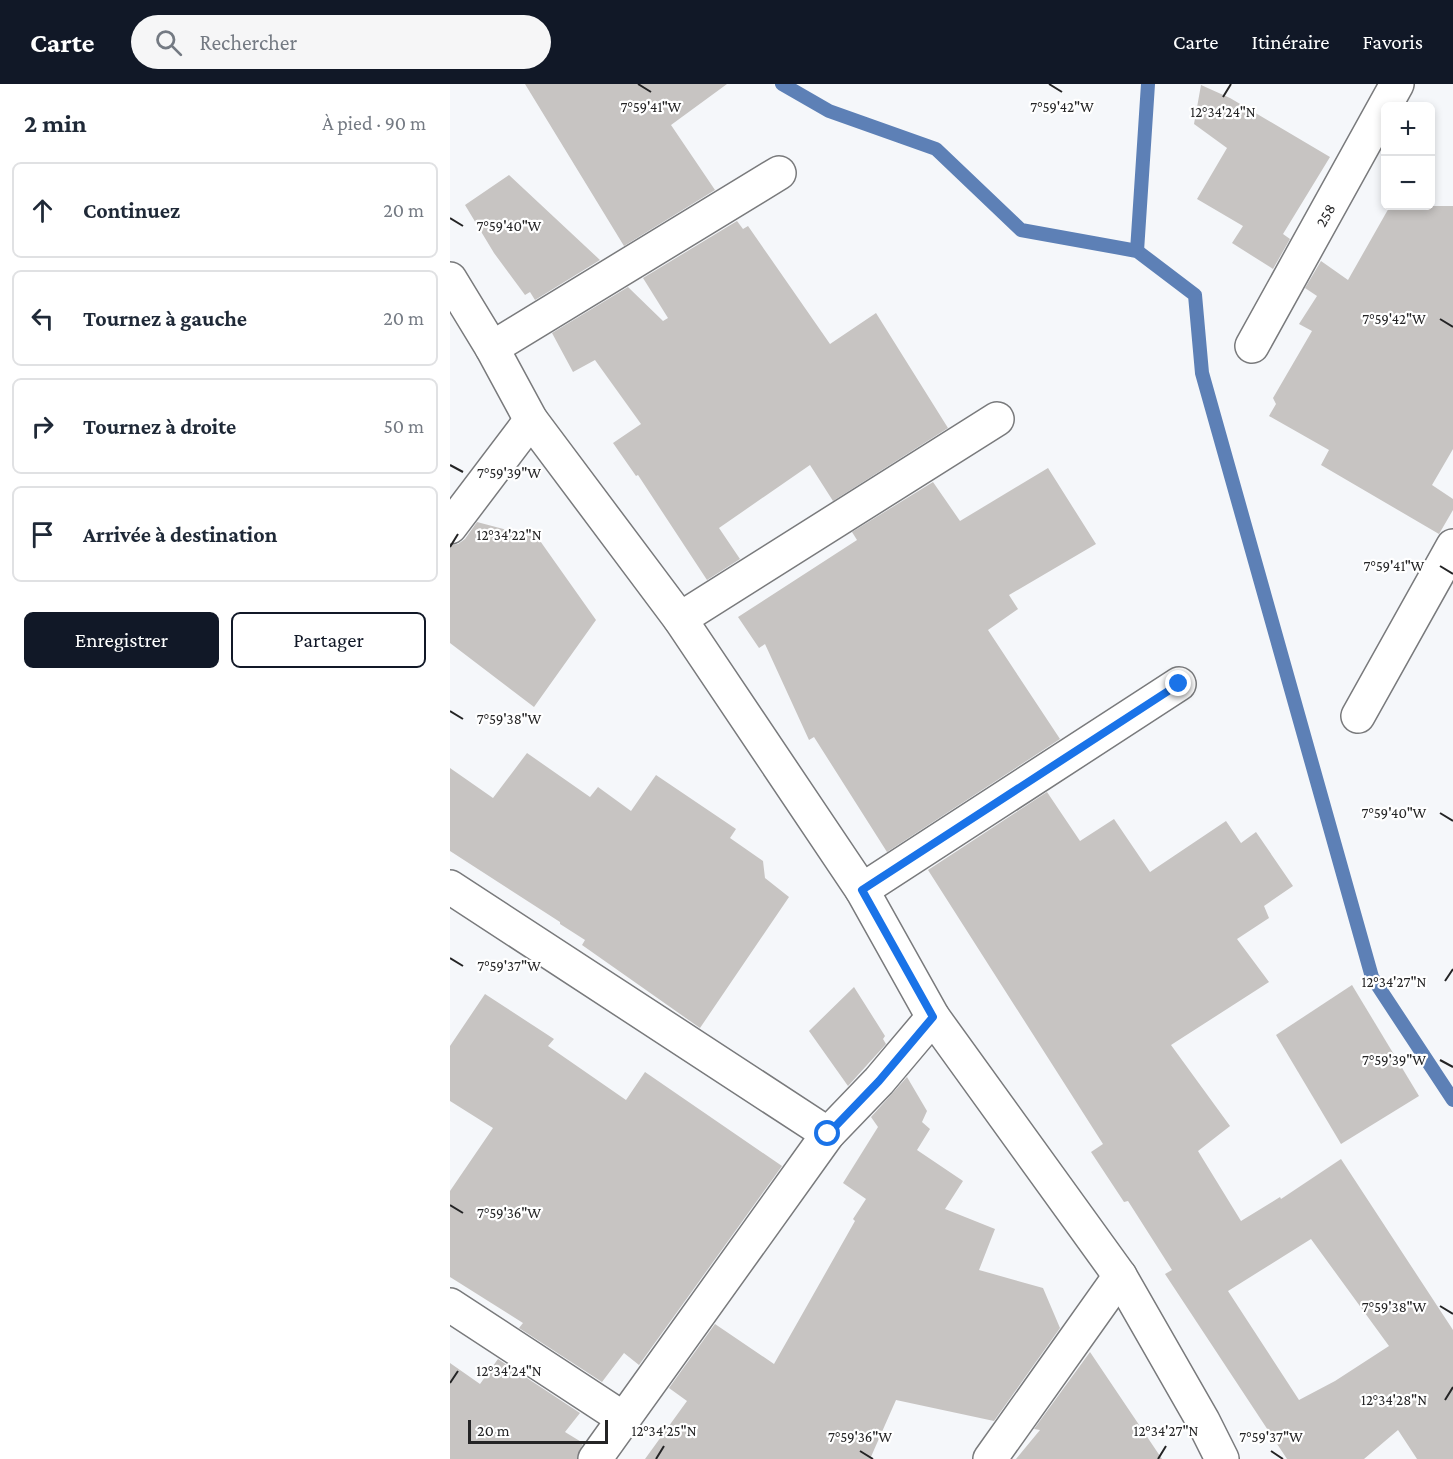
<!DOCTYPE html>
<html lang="fr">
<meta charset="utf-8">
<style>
:root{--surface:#fff;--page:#f6f6f7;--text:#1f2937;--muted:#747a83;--line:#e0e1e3;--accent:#111827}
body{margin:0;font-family:"Crimson Pro",serif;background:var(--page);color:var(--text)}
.controls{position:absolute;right:18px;top:18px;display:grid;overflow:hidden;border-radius:9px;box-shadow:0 3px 9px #0003}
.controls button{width:54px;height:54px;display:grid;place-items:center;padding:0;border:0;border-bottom:2px solid var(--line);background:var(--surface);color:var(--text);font:30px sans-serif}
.scale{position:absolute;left:18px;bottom:15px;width:140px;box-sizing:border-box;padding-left:6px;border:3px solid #242425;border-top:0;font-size:16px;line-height:21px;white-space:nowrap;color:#242425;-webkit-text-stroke:4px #fff;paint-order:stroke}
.stop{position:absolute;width:18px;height:18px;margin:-14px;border:4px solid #1a73e8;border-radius:50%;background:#fff}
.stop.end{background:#1a73e8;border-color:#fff;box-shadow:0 2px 6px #0008}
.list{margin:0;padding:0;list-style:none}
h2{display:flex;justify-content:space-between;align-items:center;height:78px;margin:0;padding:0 24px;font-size:26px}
h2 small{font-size:20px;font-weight:400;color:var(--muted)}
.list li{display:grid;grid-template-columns:39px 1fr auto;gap:18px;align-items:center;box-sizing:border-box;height:96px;margin:0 12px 12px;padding:0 12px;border:2px solid var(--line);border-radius:9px}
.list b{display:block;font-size:22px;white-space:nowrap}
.list em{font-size:20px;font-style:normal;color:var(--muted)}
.actions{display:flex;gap:12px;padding:18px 24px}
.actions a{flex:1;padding:14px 0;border:2px solid var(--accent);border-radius:9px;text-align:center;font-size:21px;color:var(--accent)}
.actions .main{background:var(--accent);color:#fff}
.icon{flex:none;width:33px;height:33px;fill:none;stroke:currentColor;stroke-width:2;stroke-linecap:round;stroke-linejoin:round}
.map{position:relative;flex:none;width:1003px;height:1375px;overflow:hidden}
header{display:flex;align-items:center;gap:36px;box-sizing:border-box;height:84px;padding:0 30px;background:var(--accent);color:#fff}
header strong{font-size:28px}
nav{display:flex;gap:33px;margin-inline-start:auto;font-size:21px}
.search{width:420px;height:54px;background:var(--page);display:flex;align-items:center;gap:15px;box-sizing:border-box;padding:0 21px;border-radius:33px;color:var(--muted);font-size:22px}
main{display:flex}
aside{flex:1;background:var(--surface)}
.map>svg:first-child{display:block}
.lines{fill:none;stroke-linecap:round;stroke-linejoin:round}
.stream{stroke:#5d80b6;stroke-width:14}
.building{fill:#c7c4c2;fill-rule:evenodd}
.street-casing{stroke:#797a7c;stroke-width:36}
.street{stroke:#fff;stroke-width:33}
.route{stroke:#1a73e8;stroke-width:8}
.ticks{fill:none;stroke:#242425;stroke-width:2}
.labels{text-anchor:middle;stroke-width:4.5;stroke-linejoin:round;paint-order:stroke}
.street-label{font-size:16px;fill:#242425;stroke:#fff}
.ticks-label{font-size:15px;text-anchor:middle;fill:#242425;stroke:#fff;stroke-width:4.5;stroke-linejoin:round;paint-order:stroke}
</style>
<header>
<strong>Carte</strong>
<div class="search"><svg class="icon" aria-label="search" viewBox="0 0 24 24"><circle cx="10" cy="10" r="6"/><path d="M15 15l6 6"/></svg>Rechercher</div>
<nav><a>Carte</a><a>Itinéraire</a><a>Favoris</a></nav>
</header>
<main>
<aside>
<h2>2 min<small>À pied · 90 m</small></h2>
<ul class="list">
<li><svg class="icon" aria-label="ahead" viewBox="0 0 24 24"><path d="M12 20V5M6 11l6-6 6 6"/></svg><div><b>Continuez</b></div><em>20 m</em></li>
<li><svg class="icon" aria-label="left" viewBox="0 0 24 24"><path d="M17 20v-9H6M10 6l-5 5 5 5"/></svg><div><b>Tournez à gauche</b></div><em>20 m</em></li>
<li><svg class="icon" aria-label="right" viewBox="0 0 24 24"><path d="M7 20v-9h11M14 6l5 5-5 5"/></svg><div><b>Tournez à droite</b></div><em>50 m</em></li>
<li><svg class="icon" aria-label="arrive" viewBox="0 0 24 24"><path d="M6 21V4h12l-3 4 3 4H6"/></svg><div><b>Arrivée à destination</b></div></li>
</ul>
<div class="actions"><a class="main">Enregistrer</a><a>Partager</a></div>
</aside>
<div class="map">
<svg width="1003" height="1375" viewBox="0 0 1003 1375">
<rect width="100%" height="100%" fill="#f5f7fa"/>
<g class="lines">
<g class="stream">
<polyline points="332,0 379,27 486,65 571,146 687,167 745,211 752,289 922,893 1003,1016"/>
<polyline points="687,167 698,0"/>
</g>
</g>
<g class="building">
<polygon points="75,0 277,0 221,41 265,106 174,162"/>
<polygon points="751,1 780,14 880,73 833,150 840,155 823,185 782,159 793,142 747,115 777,64 744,40"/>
<polygon points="59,91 150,176 85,216 80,208 75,211 44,169 15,121"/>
<polygon points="940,122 1003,122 1003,365 982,401 1003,415 1003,426 989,450 871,381 879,366 819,332 826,320 823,314 862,247 849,240 867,212 855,204 871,177 898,196"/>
<polygon points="287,137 293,145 298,142 380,260 426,229 498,344 383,417 360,381 269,444 290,475 257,496 188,391 186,392 163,359 191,340 145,276 123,288 102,249 178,203 213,237 218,234 193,194"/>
<polygon points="598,384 646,460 559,511 568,525 538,546 610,655 437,768 364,653 359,656 315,560 309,564 288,533 407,456 402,448 483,398 510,437"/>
<polygon points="27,438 88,454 146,536 84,623 0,559 0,461 8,460 15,455"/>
<polygon points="77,669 140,713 148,703 181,727 206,691 286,745 280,754 313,777 315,794 339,813 250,944 132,861 135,856 110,840 110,838 0,767 0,684 43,714"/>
<path d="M597,708L630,757L664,735L700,788L776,737L791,759L806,748L843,802L814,822L819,834L787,855L819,898L721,961L780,1042L748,1067L791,1137L830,1113L831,1115L891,1075L1003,1246V1375H967L948,1346L914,1375H837L715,1190L722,1186L678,1117L674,1118L641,1068L653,1060L478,786ZM861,1155L939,1262L885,1297L849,1316L778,1207Z"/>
<polygon points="902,901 969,1012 891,1060 826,951"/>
<polygon points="404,903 435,952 433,955 436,960 398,1002 359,947"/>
<polygon points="35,910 104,955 98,962 176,1016 195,988 332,1082 189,1281 174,1269 152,1298 69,1244 73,1239 0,1193 0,1107 43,1044 0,1017 0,962"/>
<polygon points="457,993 477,1027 472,1038 480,1045 467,1066 513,1097 495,1125 545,1145 529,1186 593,1204 610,1244 544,1337 446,1316 420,1375 195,1375 237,1317 219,1304 265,1240 324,1280 405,1137 403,1135 416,1115 393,1099 428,1043 421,1033"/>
<polygon points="640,1268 712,1375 566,1375 590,1346 584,1345"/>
<polygon points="48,1275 130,1329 115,1348 133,1359 127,1375 0,1375 0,1279 30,1300"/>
</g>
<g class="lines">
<g class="street-casing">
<g id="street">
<polyline points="0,195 42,264 81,336 230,535 412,806 483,933 670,1192 753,1337 772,1375"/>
<polyline points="802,262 947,0"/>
<polyline points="42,264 329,89"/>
<polyline points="0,443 81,336"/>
<polyline points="230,535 547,335"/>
<polyline points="908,632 1003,462"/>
<polyline points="0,803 378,1050"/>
<polyline points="412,806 729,600"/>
<polyline points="0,1221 174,1335"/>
<polyline points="145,1375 378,1050 429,997 483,933"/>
<polyline points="540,1375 670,1192"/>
</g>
</g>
<use href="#street" class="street"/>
</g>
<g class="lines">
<polyline class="route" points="378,1050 429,997 483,933 412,806 729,600"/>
</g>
<path class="ticks" d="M188,0L201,8M599,0L612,8M773,13L781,0M0,134L13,142M990,235L1003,243M0,381L13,388M0,463L8,450M990,482L1003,490M0,627L13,635M990,729L1003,737M0,874L13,882M995,897L1003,885M990,976L1003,983M0,1121L13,1129M990,1222L1003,1230M0,1299L8,1287M995,1316L1003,1303M410,1367L423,1375M821,1367L833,1375M206,1375L214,1362M708,1375L716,1362"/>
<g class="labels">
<g class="street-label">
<text transform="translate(875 131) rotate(-61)" y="6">258</text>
</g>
</g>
<g class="ticks-label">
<text x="201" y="28">7°59'41"W</text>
<text x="612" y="28">7°59'42"W</text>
<text x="773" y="33">12°34'24"N</text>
<text x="59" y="147">7°59'40"W</text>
<text x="944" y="240">7°59'42"W</text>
<text x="59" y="394">7°59'39"W</text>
<text x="59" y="456">12°34'22"N</text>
<text x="944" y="487">7°59'41"W</text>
<text x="59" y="640">7°59'38"W</text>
<text x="944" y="734">7°59'40"W</text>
<text x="59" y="887">7°59'37"W</text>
<text x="944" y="903">12°34'27"N</text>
<text x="944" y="981">7°59'39"W</text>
<text x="59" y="1134">7°59'36"W</text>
<text x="944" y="1228">7°59'38"W</text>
<text x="59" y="1292">12°34'24"N</text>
<text x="944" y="1321">12°34'28"N</text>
<text x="214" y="1352">12°34'25"N</text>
<text x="716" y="1352">12°34'27"N</text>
<text x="410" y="1358">7°59'36"W</text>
<text x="821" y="1358">7°59'37"W</text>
</g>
</svg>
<div class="controls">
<button>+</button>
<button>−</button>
</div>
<div class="scale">20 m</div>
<div class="stop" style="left:378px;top:1050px"></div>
<div class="stop end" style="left:729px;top:600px"></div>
</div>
</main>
